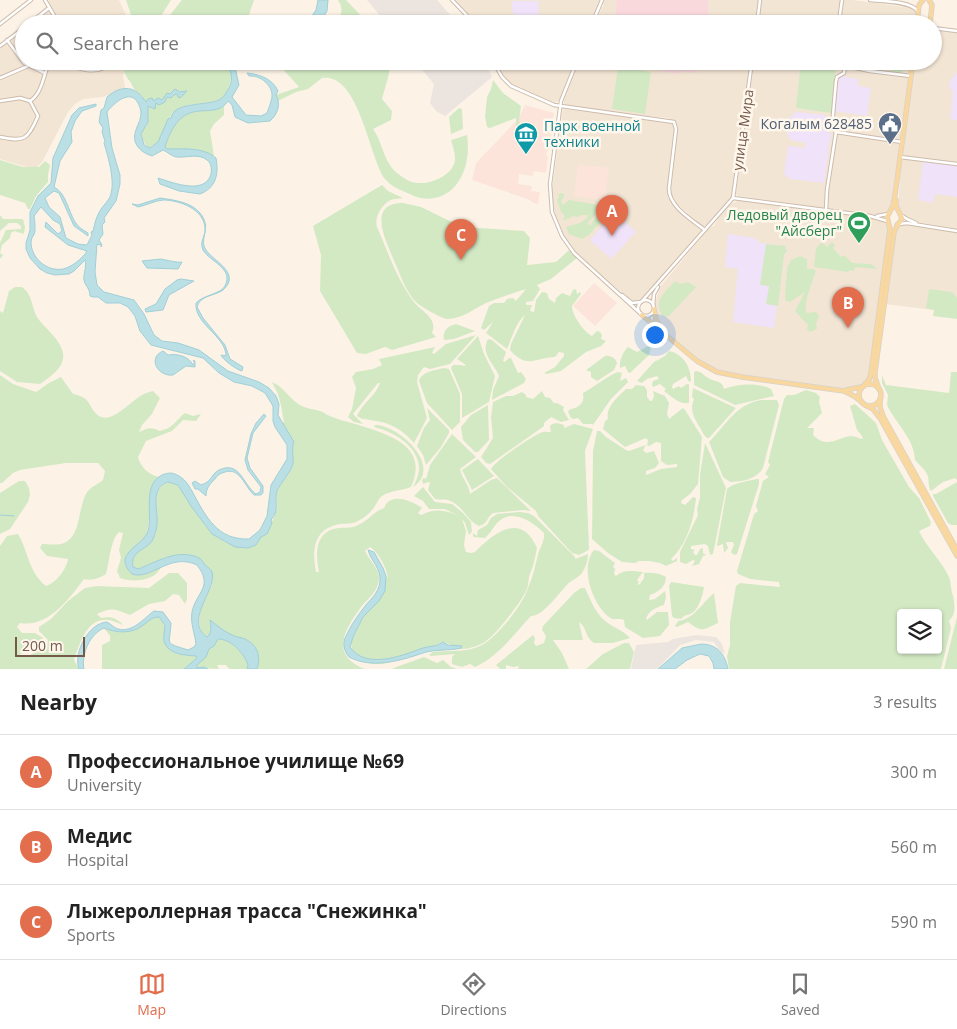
<!DOCTYPE html>
<meta charset="utf-8">
<style>
:root{--surface:#fff;--page:#f6f6f6;--text:#222;--muted:#767676;--line:#e0e0e0;--accent:#e36e4d}
body{margin:0;font-family:"Open Sans",sans-serif;background:var(--page);color:var(--text)}
.controls{position:absolute;right:15px;bottom:15px;display:grid;overflow:hidden;border-radius:5px;box-shadow:0 1px 4px #0004}
.controls button{width:45px;height:45px;display:grid;place-items:center;padding:0;border:0;border-bottom:1px solid var(--line);background:var(--surface);color:var(--text);font:25px sans-serif}
.scale{position:absolute;left:15px;bottom:12px;width:70px;box-sizing:border-box;padding-left:5px;border:2px solid #755a4b;border-top:0;font-size:14px;line-height:18px;white-space:nowrap;color:#755a4b;-webkit-text-stroke:4px #fff7ec;paint-order:stroke}
.you{position:absolute;left:654px;top:334px;width:18px;height:18px;margin:-12px;border:4px solid #fff;border-radius:50%;background:#1a73e8;box-shadow:0 0 0 8px #1a73e833}
.badge{display:grid;place-items:center;width:32px;height:32px;border-radius:50%;background:var(--accent);color:#fff;font-size:16px;font-weight:700}
.pin{position:absolute;translate:-50% -41px;filter:drop-shadow(0 1px 2px #0008)}
.pin::after{content:'';position:absolute;top:26px;width:18px;height:15px;background:inherit;clip-path:polygon(0 0,100% 0,50% 100%)}
.list{margin:0;padding:0;list-style:none}
h2{display:flex;justify-content:space-between;align-items:center;height:65px;margin:0;padding:0 20px;font-size:21px}
h2 small{font-size:16px;font-weight:400;color:var(--muted)}
.list li{display:grid;grid-template-columns:32px 1fr auto;gap:15px;align-items:center;box-sizing:border-box;height:75px;padding:0 20px;border-top:1px solid var(--line)}
.list b{display:block;font-size:19px;white-space:nowrap}
.list p{margin:0;font-size:16px;white-space:nowrap;color:var(--muted)}
.list em{font-size:16px;font-style:normal;color:var(--muted)}
.icon{flex:none;width:28px;height:28px;fill:none;stroke:currentColor;stroke-width:2;stroke-linecap:round;stroke-linejoin:round}
.map{position:relative;flex:none;width:957px;height:669px;overflow:hidden}
.search{position:absolute;background:var(--surface);box-shadow:0 1px 4px #0004;left:15px;right:15px;top:15px;height:55px;display:flex;align-items:center;gap:12px;box-sizing:border-box;padding:0 18px;border-radius:28px;color:var(--muted);font-size:19px}
.sheet{height:290px;background:var(--surface)}
nav{display:flex;justify-content:space-around;align-items:center;box-sizing:border-box;height:70px;border-top:1px solid var(--line);background:var(--surface);font-size:14px;color:var(--muted)}
nav a{display:grid;justify-items:center;gap:2px}
nav .on{color:var(--accent)}
.map>svg:first-child{display:block}
.residential{fill:#f3e5d4}
.commercial{fill:#fce4da}
.industrial{fill:#ece5df}
.education{fill:#f0e2f8}
.medical{fill:#fad9dd}
.green{fill:#d3e9c4;fill-rule:evenodd}
.water{fill:#badfe5;stroke:#a1cfd7;fill-rule:evenodd}
.lines{fill:none;stroke-linecap:round;stroke-linejoin:round}
.stream{stroke:#a1cfd7;stroke-width:1}
.minor-casing{stroke:#cdbbac;stroke-width:4.5}
.major-casing{stroke:#d8d1cd;stroke-width:5.5}
.minor{stroke:#fff;stroke-width:2.5}
.major{stroke:#f9d89f;stroke-width:4}
.labels{text-anchor:middle;stroke-width:5;stroke-linejoin:round;paint-order:stroke}
.service-label{font-size:14px;fill:#4e5e75;stroke:#fff7ec;text-anchor:end}
.culture-label{font-size:14px;fill:#0d838f;stroke:#fff7ec;text-anchor:start}
.street-label{font-size:14px;fill:#755a4b;stroke:#fff7ec}
.leisure-label{font-size:14px;fill:#27864d;stroke:#fff7ec;text-anchor:end}
</style>
<div class="map">
<svg width="957" height="669" viewBox="0 0 957 669">
<rect width="100%" height="100%" fill="#fcf3e6"/>
<g class="residential">
<polygon points="49,0 119,0 130,24 24,24 45,8"/>
<polygon points="454,0 600,0 591,24 477,24"/>
<polygon points="604,0 758,0 755,24 594,24 603,6"/>
<polygon points="762,0 853,0 912,8 916,12 914,24 759,24"/>
<polygon points="24,24 24,61 130,61 123,76 125,88 103,97 83,99 75,104 68,112 42,162 37,167 27,167 0,159 0,43"/>
<polygon points="933,30 957,33 957,229 913,221 903,215 898,205 902,154 915,61 933,61"/>
<polygon points="495,61 575,61 560,99 555,103 512,85 502,76"/>
<polygon points="579,61 750,61 732,197 708,224 704,226 700,225 671,198 670,189 678,127 676,122 668,118 597,111 564,105 564,98"/>
<polygon points="754,61 911,61 891,204 888,211 880,215 849,212 738,196 736,194"/>
<polygon points="563,109 670,122 674,124 675,131 668,188 668,198 684,214 685,217 702,231 639,302 632,301 576,254 567,242 558,225 553,206 552,189"/>
<polygon points="743,200 849,215 882,220 887,224 889,228 888,238 885,252 869,372 867,379 862,385 846,389 733,374 718,370 707,365 693,355 668,334 659,322 655,303 660,287 710,227 714,226 718,218 728,206 737,201"/>
<polygon points="905,224 957,232 957,313 885,304 888,296 896,232 898,227"/>
</g>
<g class="commercial">
<polygon points="525,105 554,113 549,150 547,151 546,155 548,157 546,173 534,171 533,176 519,174 518,184 532,186 531,191 540,192 538,204 533,203 530,200 472,180 476,163 519,118"/>
<polygon points="578,164 609,168 605,200 574,196"/>
<polygon points="594,283 617,303 595,326 573,306"/>
</g>
<g class="industrial">
<polygon points="367,0 437,0 458,24 387,24"/>
<polygon points="415,61 485,61 492,77 445,116 436,111 430,103 434,84"/>
<polygon points="696,635 716,637 722,644 725,654 720,651 714,642 696,640 680,645 657,669 631,669 636,645 668,642 673,639"/>
</g>
<g class="education">
<polygon points="512,1 539,1 538,24 511,24 515,23 515,13 512,12"/>
<polygon points="956,73 957,74 957,120 950,119 953,90 949,89 950,81"/>
<polygon points="841,76 858,79 858,86 871,88 867,116 834,111 839,78"/>
<polygon points="796,112 825,115 825,117 831,117 829,133 831,134 824,183 790,179 784,174 788,146 805,148 806,143 790,140 787,133 789,118"/>
<polygon points="923,162 957,166 957,197 935,194 933,203 918,200"/>
<polygon points="614,212 636,232 611,259 590,240"/>
<polygon points="728,234 755,238 760,243 786,246 785,249 788,250 784,255 774,328 733,322 738,269 725,267"/>
</g>
<g class="medical">
<polygon points="617,0 708,0 708,24 602,24 604,19 615,20"/>
<polygon points="637,61 720,61 719,67 712,70 698,68 696,73 681,71 680,74 636,67"/>
</g>
<g class="green">
<polygon points="126,0 171,0 161,16 158,24 134,24"/>
<polygon points="182,0 254,0 249,15 241,24 167,24 170,15"/>
<path d="M338,0H346L369,24H334C342,16 344,9 338,0Z"/>
<path d="M126,61H230L228,66L232,76L227,92L221,99L211,102L188,105L172,113L158,142L149,148C145,146 140,136 142,131C142,129 145,128 147,126L148,106L155,109V103L174,95L184,94L177,90L162,100L146,102L143,97L134,89C131,79 119,74 126,61Z"/>
<path d="M281,61H390L389,74L382,99L392,111L391,120L373,129C383,143 383,161 397,173C403,178 411,183 418,183C432,184 454,175 455,159C455,153 453,147 451,140L467,135C470,155 466,178 450,191C440,199 425,201 414,196C404,191 392,188 385,179C369,157 359,72 322,78L308,89L296,92L278,101L276,95L299,87L282,68Z"/>
<polygon points="801,61 808,61 808,64 810,67 812,67 813,62 816,62 816,64 836,66 831,113 796,108"/>
<polygon points="869,61 903,61 902,74 893,73 893,71 862,67"/>
<polygon points="618,67 651,72 645,114 612,109"/>
<polygon points="493,80 503,93 521,106 519,122 524,126 528,123 534,125 535,129 529,131 536,137 532,141 526,139 520,143 518,142 523,135 516,126 516,118 490,128 487,127 485,116 487,97 491,89"/>
<path d="M224,106V115L214,124L210,131L214,156L195,149H167L165,147C170,133 176,115 193,111C204,108 214,111 224,106Z"/>
<polygon points="459,108 462,109 463,129 451,134 449,117"/>
<polygon points="0,160 23,167 39,167 45,161 50,165 48,175 48,182 36,196 30,209 28,209 25,203 0,195"/>
<path d="M382,185L388,191L403,198C399,199 395,198 391,200C382,204 374,217 377,227C388,252 397,280 414,302C422,312 438,318 432,333L436,337L392,350L385,347L366,354L357,353L320,291L321,255L313,226Z"/>
<path d="M562,193L564,194V197L561,201L563,205L569,200L599,205L595,215L588,222L589,225H591C594,219 598,212 605,215V216L590,234L582,239L569,234L566,227L580,223L587,218L588,215H581L579,217L573,216L565,220H563L565,216L561,212L557,200L559,197L558,194Z"/>
<path d="M403,203L421,207L462,227L524,231L530,238L527,265L556,262L569,250L577,258L551,279L537,285L540,289L533,301L526,302V305H532L530,311L534,312L536,300L542,292L547,293L549,299L555,303L556,298L562,293L570,296L573,290L576,289L577,294L580,292L581,294L572,306C572,315 583,331 592,336L597,331L600,332L602,335L601,339L606,341L601,346L586,352L561,371L547,374L544,373L555,367L564,356V353L559,352L555,357C537,357 527,370 510,350L511,344L525,315C516,322 512,338 507,349L486,333L493,322L484,330L481,328L489,306L494,303H504L507,299L513,298L516,301L526,289C513,293 499,298 486,303C473,309 463,319 447,319C442,319 422,307 417,303C406,293 401,276 395,263C387,243 365,203 403,203Z"/>
<polygon points="0,215 3,219 23,219 25,227 24,234 14,231 11,233 10,238 2,245 0,253 3,255 0,259 0,243 6,230 21,229 21,226 17,223 9,223 0,231"/>
<polygon points="822,242 827,247 832,242 835,245 833,248 841,257 844,255 852,263 871,264 878,269 855,267 854,271 850,270 848,272 814,267 816,248"/>
<polygon points="766,244 786,246 785,249 788,250 784,255 778,306 766,304 769,286 760,285"/>
<path d="M800,256L807,259V269H813L816,271C812,283 804,301 806,313L816,312L819,316L816,324L817,329L810,332L807,329L808,325L795,311L805,292L790,302L786,301L785,297L787,268L791,260Z"/>
<path d="M675,281L681,284L688,282L696,287L669,316L664,317C651,303 665,292 675,281Z"/>
<path d="M15,287H22C33,295 31,306 37,317C41,323 46,327 50,332C73,356 64,368 40,384L17,382L0,371V311L3,313L9,291Z"/>
<polygon points="929,289 952,292 957,298 957,319 933,316 934,310 926,308"/>
<path d="M456,324L475,331L454,339L444,340C442,332 447,326 456,324Z"/>
<path d="M476,335L450,364L430,369L424,367L418,375L417,382L427,418L414,443C404,431 391,423 376,421C369,419 363,421 357,416C362,403 376,396 380,383H378L353,414L363,424L354,422L348,417L352,409L356,388L352,377L356,372L373,369L382,365L379,359L435,347L432,353L434,354L446,344Z"/>
<polygon points="478,336 484,354 495,376 489,402 462,418 462,394 451,368 453,365 461,365 464,366 466,365 457,359"/>
<path d="M488,339L492,340L506,352L503,361L505,362L509,358H511L518,373L521,372L526,379L524,383L492,400L493,390L499,376C494,363 480,354 488,339Z"/>
<path d="M648,346L651,347L649,355L630,373L628,372L625,366L620,368C619,362 623,351 628,347L637,352Z"/>
<path d="M669,351C684,354 691,368 691,381L689,382L686,376L673,384L672,387L673,389L679,386L681,388L687,384H689V403C679,405 671,396 664,391L666,389L660,384L653,387L652,385L653,381L659,379L657,376L647,379L642,383L637,381L654,362L665,356Z"/>
<path d="M605,356C610,355 616,358 617,363L614,370L597,381L591,377V372L586,370Z"/>
<path d="M443,368L449,369L460,394V422L452,430L427,403L419,381C422,371 434,371 443,368Z"/>
<path d="M696,371C702,372 702,374 707,377C714,383 722,379 724,389C736,384 758,382 771,389L774,396L735,405L694,385V372Z"/>
<path d="M618,372L622,373L620,381L626,378L628,382L611,399L593,425L592,424H583L578,418L574,419L571,418L568,412L569,410C579,407 585,404 583,393C592,388 611,374 618,372Z"/>
<path d="M951,372H957V480L955,478L943,482L931,491C927,485 930,480 927,474C924,468 919,465 915,460C914,438 896,424 887,405L888,395L882,383V375L886,385L949,393Z"/>
<path d="M0,375L13,384L36,392L49,383L61,377L73,394C93,398 87,407 99,416C112,424 131,401 142,395C145,393 149,392 153,391L160,398L152,414L142,425L139,432C144,430 149,427 155,429C160,430 157,432 163,430C173,428 177,419 185,413L193,416L201,414L196,421L183,420L172,431L146,441L138,457C141,468 148,474 159,477L154,482L147,534C140,548 112,554 132,574L148,573L161,567C156,581 132,583 120,578L117,571L121,558L119,550L123,533L119,532C110,541 110,561 106,574C99,578 93,581 84,579C69,599 48,628 20,623L17,627L22,633H35L43,638C40,652 27,650 17,656L30,655L47,647L48,640L39,631V627L51,619L68,601L85,588L97,586L149,588L169,573H178L187,583V599L185,604L179,595L173,594L165,601L149,604L130,615C114,609 113,607 97,614L101,618C111,616 117,618 123,625C117,623 110,619 104,620C86,620 79,646 74,660L79,669H0V546L7,536L18,534C29,553 28,571 46,586C56,583 66,570 68,559L47,556L40,548L42,544C49,544 60,546 66,542C81,534 78,507 87,492C91,487 98,484 103,480L105,471L98,463H66L20,470L13,473L2,483H0Z"/>
<path d="M272,382C285,387 289,400 302,406C308,409 314,409 320,411C324,412 326,415 330,416C336,419 345,421 352,423C383,433 431,443 411,487C402,491 391,490 382,496C378,499 376,505 373,509C369,514 364,518 358,521C352,525 346,523 340,524C313,529 312,550 316,572H319C315,554 315,530 339,528C346,527 351,529 358,525C368,521 374,511 384,508C390,492 411,500 422,508L418,513L421,515C435,508 446,510 459,516L445,509H429L423,501L414,496L423,487L435,502L452,504L463,513L471,522L472,532L469,535L465,523L462,519L466,531L464,545L466,552L471,553L475,552C494,533 521,511 537,548C535,557 534,565 530,574C528,578 529,584 527,589C523,598 516,607 510,615C494,635 484,650 456,649L461,648L443,642L391,662L382,664H372L363,661L357,656L352,651L351,642L363,617L383,595L386,576L388,578C386,567 379,553 370,547L365,551C369,560 379,568 379,578C378,594 366,599 359,610C343,632 331,656 365,669H257C260,658 257,644 245,639C242,638 237,638 234,636C225,633 218,627 210,621C211,627 212,634 207,637C193,627 201,607 207,594C208,591 212,587 212,584C213,576 211,572 206,566C187,544 160,560 138,569L133,567C130,553 142,551 149,543C153,540 155,535 156,530C161,514 147,490 169,482L178,485C198,511 207,543 245,548C260,538 273,527 277,508C278,502 275,495 278,490C280,485 283,481 286,477C298,456 292,443 282,423L284,422C282,414 282,406 279,398C278,392 274,387 272,382Z"/>
<path d="M636,385L644,386L647,390V397L650,401H652L654,396L653,391L665,396L669,403L667,414L669,419L683,408L685,410L702,437L698,484L690,494L682,500L681,503L685,505L693,497L696,498C694,520 687,544 671,559L673,561L677,558V561L666,566L660,563L649,561H639L635,563L622,562L608,553L592,539L593,451L597,431H600L606,437L626,450L629,451L646,445L643,450L646,453L654,451L659,463L655,468L646,471V475L661,469L677,467V464L667,465L661,461V443L656,442L649,446L647,445L648,440L646,438L625,447L603,429L605,421L608,419C605,407 618,397 626,389H632Z"/>
<path d="M693,388L736,408L709,438H707L704,435C698,422 688,414 694,399L692,397Z"/>
<path d="M806,390L816,393L820,397L819,402L822,413L807,428H814L813,435C827,449 836,438 851,436C856,436 859,439 863,439L862,436L857,430L850,406L855,404L876,423L882,440L909,487L919,498L931,522L930,526L919,531C927,548 941,560 949,577C951,582 951,590 953,596C955,605 956,614 949,621L951,628L941,669H729L727,656L730,645V622L736,586L740,583L780,587L779,582L750,579L738,574L737,571L754,514L758,511L756,506L763,481L769,477L765,474L770,465L768,462L784,399L787,395H794ZM901,613H938V650H901Z"/>
<polygon points="542,391 545,397 550,398 554,403 557,403 564,407 563,410 569,420 561,422 551,417 544,423 544,426 540,429 490,464 486,463 481,457 493,438 491,417 493,402 506,396 513,396 522,392 526,395 526,397 533,399"/>
<path d="M761,400H777L779,405L763,468C757,479 742,482 730,482L723,477L709,442C725,426 736,404 761,400Z"/>
<polygon points="488,405 489,440 478,452 475,452 463,440 461,427 471,415"/>
<polygon points="427,408 449,430 449,433 441,447 426,465 423,455 417,446 424,428 430,420"/>
<path d="M557,423L564,425V428L574,424L593,429L585,451L589,549L587,551L579,555L572,553L538,516L536,511L507,487L491,469C495,461 531,437 540,433C544,431 547,432 551,432L550,426L552,424Z"/>
<path d="M375,425C400,425 444,468 413,487C416,481 419,475 419,468C419,446 392,431 374,427Z"/>
<path d="M452,434L476,457L460,469C462,479 469,484 470,494L491,480L497,478L531,511L523,510L493,513C487,517 487,525 479,526C467,521 462,504 448,500C444,499 439,500 435,499L428,490L430,483L428,482L423,484L422,480L424,478L426,479L430,465Z"/>
<polygon points="705,443 726,488 713,554 710,555 708,546 705,544 691,546 691,549 695,550 693,552 695,555 697,555 700,549 703,548 703,553 706,555 703,556 699,564 692,566 695,561 693,560 686,564 680,562 680,552 698,515 697,510 700,497 700,475"/>
<polygon points="478,459 494,476 472,490 462,470"/>
<path d="M757,479H759V484L737,554L734,555L731,552L734,545L733,542H726L728,548L724,553L723,544L718,546L717,545L727,489C732,483 749,481 757,479Z"/>
<polygon points="19,481 25,481 29,488 30,495 28,502 10,529 0,534 0,493"/>
<polygon points="957,482 957,525 952,525 948,523 933,496 933,494 936,494"/>
<path d="M519,512L528,513L534,516L575,557V559L588,554C588,560 586,567 582,573C579,577 574,579 570,582C560,591 544,616 531,616C514,634 498,657 475,667L470,664L462,667L452,664V657L455,654L431,656L429,655L433,652C449,650 467,653 482,645C498,636 522,606 528,588C533,577 535,566 538,555C540,547 545,541 544,533C533,522 512,508 498,522C493,527 491,533 485,538L473,537V533L477,536L478,530L487,525L491,518L497,514Z"/>
<path d="M594,550L599,551L615,563L613,567L615,569L614,574L616,576C624,569 633,571 643,572L637,580L639,582L637,585L640,584L644,578V573C650,572 661,573 666,577C666,586 659,592 650,595L649,600L655,599L665,591L666,597L664,605C657,607 648,611 646,619L647,620L657,612H668L669,625L660,636L643,638L625,627L624,620L621,619H612C593,608 579,567 594,550Z"/>
<path d="M671,582L704,587C703,594 699,609 692,613C687,616 685,614 681,619L674,618L672,616L669,586Z"/>
<path d="M581,588H585C590,599 595,612 604,620C612,627 623,630 630,638L613,643H594C585,638 587,627 579,622L583,640H553L562,653L569,669H518L519,666L513,667L506,665V669H500L496,665L533,635L535,638L534,643L536,646L544,643L546,636L542,630L543,626L574,593Z"/>
<path d="M714,593L718,623C703,630 702,633 688,622L677,627L675,626L678,621C694,619 702,603 714,593Z"/>
<path d="M153,617H159C177,633 149,656 195,655L197,658L184,669H102V645L110,641V636L104,628C126,637 136,630 153,617Z"/>
<polygon points="957,617 957,669 944,669"/>
<path d="M218,639C231,639 244,653 248,665L247,669H229L226,665H217L219,669L197,668C197,662 206,656 209,649L214,646Z"/>
<polygon points="624,643 629,643 634,652 630,669 586,669 603,654"/>
<polygon points="424,657 437,663 443,660 451,667 457,669 391,669"/>
</g>
<g class="water">
<polygon points="318,0 328,0 327,11 319,24 286,24 285,18 289,17 300,19 302,21 309,20 316,10"/>
<path d="M230,61H238L235,67L239,85L232,97L246,115L261,116L267,113C269,108 271,102 272,97C273,85 260,75 249,76L247,73C259,74 273,79 278,91L276,95C281,104 278,114 270,121L248,123L235,117L232,105L228,101C213,124 183,90 165,147L167,149C185,149 203,147 216,158C219,174 216,188 200,194L179,191L160,184L158,178C171,182 205,196 211,174C212,168 211,163 207,160C199,153 186,158 176,157C172,156 167,152 163,150L152,156C144,153 138,150 135,141C132,127 147,119 138,103C130,88 113,104 107,112L112,148L120,175V184L116,201L104,218L105,222L102,225L103,234L99,240L102,245L101,247V245L97,244L95,272L97,285L104,292L134,300L144,314L154,335L162,341L178,343L199,350L228,371L259,382L269,388L276,396L279,404L278,415L294,442C291,448 294,458 293,464C292,470 280,484 277,491C274,501 280,511 271,520L272,523L267,534L261,537L256,545L248,548L235,547L212,534L191,506L178,485L168,482C147,489 161,515 156,530C155,533 154,538 152,541C145,551 130,551 133,567L138,569C157,562 176,549 197,557C201,558 203,562 205,565C206,565 211,570 211,570C221,586 182,620 207,637C212,634 211,626 210,620C217,625 223,631 230,634C235,637 240,637 245,639C258,645 261,657 257,669H247L248,665C244,653 231,639 218,639L214,646L209,649L206,657L197,665V668L204,667L208,669H184L197,658L196,656C185,655 168,655 164,641C163,636 165,630 165,625L159,617C151,617 148,622 142,626C131,634 116,633 104,628C90,634 81,654 84,669H79C73,652 89,623 107,622C111,624 114,628 118,629C133,633 144,618 154,611L163,612L171,623C170,646 163,642 188,650L194,647L196,644C195,634 190,623 192,612C196,592 214,587 197,565C170,552 150,581 132,574C111,553 143,547 148,531C153,514 142,485 162,475C167,473 172,472 177,475C184,478 188,484 192,491C206,517 217,540 249,539L260,530L267,516L271,485L287,459V445L275,427L273,421V406L265,393L252,386L234,382L219,373L203,358L151,345L140,331L135,316L128,307L120,303H106L98,297H93L90,296C90,288 85,286 84,280C83,274 87,267 85,260L74,271L69,274L55,275L47,273L40,269L30,258L26,249V243L30,230V212L38,196L51,183L53,158L72,115L79,108L96,104V106L82,111L75,121L71,132L72,142L60,161L54,187C66,193 68,210 75,222C78,227 83,230 88,233V236L74,226L59,193L54,191L45,198L49,207L60,217L66,238L78,244L87,245L92,235L91,232L93,231C95,223 96,217 101,209C104,205 108,201 110,197C116,182 108,157 104,143L105,141L102,132L103,128L99,122L101,110L104,108L107,97C122,84 136,86 146,102L148,99L152,98L154,101L158,98L162,100L167,93L170,94L175,89L180,92L187,91L180,98L178,97L177,94L174,95L171,98L167,97L165,102L159,105L156,103L155,109L148,106V122L141,134L144,145L150,148L158,142L168,119L171,118C174,100 212,107 222,98C225,95 227,91 229,88C233,79 232,74 228,66ZM41,207L53,220L60,224L62,231L58,234L46,222L45,227L68,245L87,251C83,258 72,267 63,269C47,272 31,258 31,242C31,237 35,235 35,231C35,227 35,220 34,216Z"/>
<path d="M160,198C174,200 191,202 200,213C213,229 198,238 206,250C213,261 242,273 223,290C215,296 200,295 197,307L203,318L225,345L230,359L243,367L242,371C237,370 223,360 221,355L226,356C226,336 194,324 196,303C203,295 221,294 225,286C234,268 210,262 203,250C199,241 206,236 205,228C204,209 179,200 163,200C154,201 147,205 138,207L132,204L138,205Z"/>
<path d="M161,259C166,260 178,263 182,262L178,269L147,268L142,261Z"/>
<polygon points="181,279 194,281 169,295 163,310 146,312 145,309 156,304 165,289 177,280"/>
<path d="M163,351L168,355C177,353 190,357 193,365L195,362L193,361L194,360L195,362V367L186,366L173,375C158,377 147,358 163,351Z"/>
<path d="M264,414L266,416L253,433L247,458L250,468L263,486V493L261,495H254C245,487 240,467 225,472C221,473 217,475 215,479C210,484 206,488 206,496L198,489H195L192,483L195,481L201,485C213,481 210,475 219,470C240,460 243,485 256,494L260,492L261,487L248,470L245,460L251,434L256,423Z"/>
<path d="M368,550L374,552L383,568L386,576L385,591L379,601L363,617L353,637L350,647C365,669 399,657 420,649C428,646 436,647 443,642L448,645L462,646L461,648C449,651 435,649 423,653C400,661 371,669 349,657C344,651 342,643 346,636C350,627 356,618 362,610C369,600 379,594 380,581C381,568 371,561 368,550Z"/>
<path d="M701,644C717,644 725,654 728,669H714L713,663L709,656L700,654L687,660L675,669H658L682,648Z"/>
</g>
<g class="lines">
<polyline class="stream" points="0,515 14,516"/>
<g class="minor-casing">
<g id="minor">
<polyline points="45,0 59,24"/>
<polyline points="452,0 475,24"/>
<polyline points="842,0 840,14 842,24"/>
<path d="M870,0C881,1 913,1 918,12"/>
<polyline points="0,24 31,0"/>
<polyline points="29,24 49,8"/>
<polyline points="592,24 602,0"/>
<polyline points="757,24 760,0"/>
<polyline points="933,28 957,31"/>
<polyline points="7,40 24,63 45,73"/>
<polyline points="0,46 24,28"/>
<path d="M60,61C75,68 100,78 111,61"/>
<path d="M493,61L502,77L511,86L554,105L674,122L676,129L669,188C668,206 692,220 705,230"/>
<polyline points="577,61 561,101 550,184 552,212 562,236 574,253 640,313"/>
<polyline points="837,61 837,64 870,71 911,76"/>
<polyline points="0,78 28,66"/>
<polyline points="0,101 20,98 30,101"/>
<path d="M30,101C43,93 43,74 50,61"/>
<polyline points="836,132 902,142"/>
<path d="M0,137C24,142 28,140 38,116L30,101"/>
<polyline points="900,157 957,164"/>
<polyline points="733,198 870,216 887,221"/>
<polyline points="733,198 752,61"/>
<polyline points="826,210 827,190 836,132 833,129 832,126 836,81 837,77 844,73 845,65"/>
<polyline points="901,215 907,219 916,223"/>
<polyline points="877,216 888,214"/>
<polyline points="899,224 907,223 957,231"/>
<polyline points="622,295 632,303 641,302"/>
<circle cx="646" cy="308" r="8"/>
<polyline points="642,301 733,198"/>
<polyline points="653,305 654,294 658,287"/>
</g>
</g>
<g class="major-casing">
<g id="major">
<polyline points="929,0 932,5 930,24"/>
<polyline points="917,24 919,5 923,0"/>
<polyline points="896,200 896,206 902,218 900,222 897,225"/>
<polyline points="654,309 656,320 662,329"/>
<polyline points="642,315 697,361 717,372 742,377 844,391 854,396 862,402"/>
<circle cx="870" cy="395" r="11"/>
<polyline points="864,385 869,380 871,373 890,229 887,217 893,206 895,195 913,61"/>
<polyline points="879,389 875,378 875,372 894,232 898,224"/>
<polyline points="846,390 861,387"/>
<polyline points="880,399 880,407 883,416 957,550"/>
<polyline points="865,405 873,409 880,418 957,556"/>
</g>
</g>
<use href="#minor" class="minor"/>
<use href="#major" class="major"/>
</g>
<defs>
<g id="civic-pin" transform="scale(1.25)"><path d="M0 17L-7.5 6A9.5 9.5 0 1 1 7.5 6Z" fill="#5c6f8a" stroke="#fff7ec"/><path d="M-.6-6.5H3V-4.5H.6V-3L4-1V1h2V6H-6V1h2V-1L-.6-3ZM-1.2 2.5V6h2.4V2.5Z" fill="#fff"/></g>
<g id="museum-pin" transform="scale(1.25)"><path d="M0 17L-7.5 6A9.5 9.5 0 1 1 7.5 6Z" fill="#0f9aa8" stroke="#fff7ec"/><path d="M0-6L6-3V-2H-6V-3ZM-5-1h2V3h-2ZM-1-1h2V3h-2ZM3-1h2V3H3ZM-6 4H6V6H-6Z" fill="#fff"/></g>
<g id="stadium-pin" transform="scale(1.25)"><path d="M0 17L-7.5 6A9.5 9.5 0 1 1 7.5 6Z" fill="#2e9e5b" stroke="#fff7ec"/><path d="M0-5a6.5 5 0 1 0 0 10a6.5 5 0 1 0 0-10ZM-3.5-1.8h7v3.6h-7Z" fill="#fff"/></g>
</defs>
<g fill-rule="evenodd">
<use href="#civic-pin" x="890" y="124"/>
<use href="#museum-pin" x="526" y="134"/>
<use href="#stadium-pin" x="859" y="223"/>
</g>
<g class="labels">
<g class="service-label">
<text x="872" y="129">Когалым 628485</text>
</g>
<g class="culture-label">
<text x="544" y="131">Парк военной<tspan x="544" dy="16">техники</tspan></text>
</g>
<g class="street-label">
<text transform="translate(743 130) rotate(-82)" y="5">улица Мира</text>
</g>
<g class="leisure-label">
<text x="842" y="220">Ледовый дворец<tspan x="842" dy="16">"Айсберг"</tspan></text>
</g>
</g>
</svg>
<div class="controls">
<button><svg class="icon" aria-label="layers" viewBox="0 0 24 24"><path d="M12 4l9 5-9 5-9-5zM3 14l9 5 9-5"/></svg></button>
</div>
<div class="scale">200 m</div>
<div class="you"></div>
<div class="pin badge" style="left:612px;top:236px">A</div>
<div class="pin badge" style="left:848px;top:328px">B</div>
<div class="pin badge" style="left:461px;top:260px">C</div>
<div class="search"><svg class="icon" aria-label="search" viewBox="0 0 24 24"><circle cx="10" cy="10" r="6"/><path d="M15 15l6 6"/></svg>Search here</div>
</div>
<section class="sheet">
<h2>Nearby<small>3 results</small></h2>
<ul class="list">
<li><span class="badge">A</span><div><b>Профессиональное училище №69</b><p>University</p></div><em>300 m</em></li>
<li><span class="badge">B</span><div><b>Медис</b><p>Hospital</p></div><em>560 m</em></li>
<li><span class="badge">C</span><div><b>Лыжероллерная трасса &quot;Снежинка&quot;</b><p>Sports</p></div><em>590 m</em></li>
</ul>
</section>
<nav>
<a class="on"><svg class="icon" aria-label="map" viewBox="0 0 24 24"><path d="M3 6l6-2 6 2 6-2v14l-6 2-6-2-6 2zM9 4v14M15 6v14"/></svg>Map</a>
<a><svg class="icon" aria-label="directions" viewBox="0 0 24 24"><path d="M12 3l9 9-9 9-9-9zM9 14v-3h6M13 9l2 2-2 2"/></svg>Directions</a>
<a><svg class="icon" aria-label="saved" viewBox="0 0 24 24"><path d="M7 4h10v16l-5-4-5 4z"/></svg>Saved</a>
</nav>
